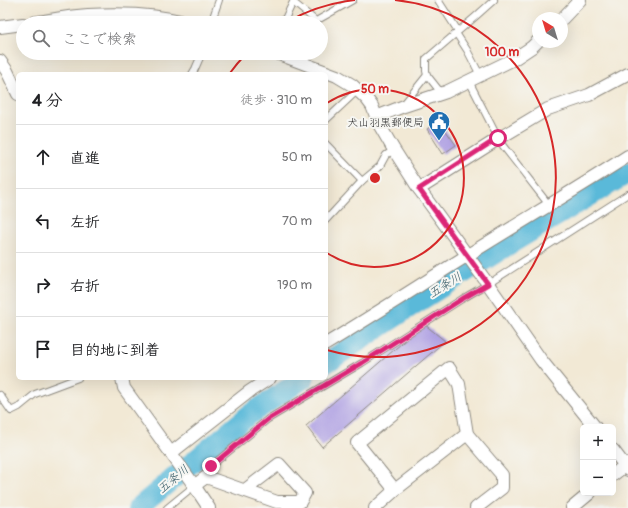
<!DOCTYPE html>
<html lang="ja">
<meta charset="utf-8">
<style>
:root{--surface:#fff;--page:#f6f6f6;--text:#202124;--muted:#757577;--line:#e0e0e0}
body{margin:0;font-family:Pangolin,"Klee One",sans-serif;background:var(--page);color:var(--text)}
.controls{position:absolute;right:12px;bottom:12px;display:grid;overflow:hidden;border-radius:6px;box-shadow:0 4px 16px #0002}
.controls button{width:36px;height:36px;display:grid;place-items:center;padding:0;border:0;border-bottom:1px solid var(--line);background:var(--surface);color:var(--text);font:20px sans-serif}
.compass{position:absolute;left:532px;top:12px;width:36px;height:36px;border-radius:50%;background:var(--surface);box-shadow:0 4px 16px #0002;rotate:322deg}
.stop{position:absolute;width:12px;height:12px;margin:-9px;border:3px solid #db2777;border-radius:50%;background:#fff}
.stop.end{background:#db2777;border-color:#fff;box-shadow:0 1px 4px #0008}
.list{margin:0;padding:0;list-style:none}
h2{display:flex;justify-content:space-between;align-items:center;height:52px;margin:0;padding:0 16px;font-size:17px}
h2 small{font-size:13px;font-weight:400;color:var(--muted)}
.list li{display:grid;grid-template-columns:26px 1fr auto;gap:12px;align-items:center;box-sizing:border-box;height:64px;padding:0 16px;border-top:1px solid var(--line)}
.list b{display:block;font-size:15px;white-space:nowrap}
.list em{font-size:13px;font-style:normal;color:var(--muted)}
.icon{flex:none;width:22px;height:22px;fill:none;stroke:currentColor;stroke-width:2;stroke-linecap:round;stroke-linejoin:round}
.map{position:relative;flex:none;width:628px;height:508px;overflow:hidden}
.search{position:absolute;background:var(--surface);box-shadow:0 4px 16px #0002;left:16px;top:16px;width:312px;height:44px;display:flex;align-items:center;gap:10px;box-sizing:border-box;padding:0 14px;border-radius:22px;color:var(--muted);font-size:15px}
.panel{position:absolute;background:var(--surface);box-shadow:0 4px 16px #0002;left:16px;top:72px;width:312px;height:308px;border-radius:6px}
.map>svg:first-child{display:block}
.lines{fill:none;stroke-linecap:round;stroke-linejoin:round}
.river{stroke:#5ab9d9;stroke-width:21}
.building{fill:#a898e1}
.service-casing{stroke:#8e8a80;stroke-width:8}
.minor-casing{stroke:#8e8a80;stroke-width:14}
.service{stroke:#fff;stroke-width:6}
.minor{stroke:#fff;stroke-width:12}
.route{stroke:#db2777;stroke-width:5}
.ring{fill:none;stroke:#d62828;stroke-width:2}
.labels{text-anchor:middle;stroke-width:4;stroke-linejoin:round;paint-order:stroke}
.poi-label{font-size:11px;fill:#2b2b2b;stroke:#f6f6f2;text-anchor:end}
.water-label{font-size:12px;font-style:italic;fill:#3b5d68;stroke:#f6f6f2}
.centre{fill:#d62828;stroke:#f6f6f2;stroke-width:2}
.ring-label{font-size:12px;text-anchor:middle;font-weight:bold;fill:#d62828;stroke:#f6f6f2;stroke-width:4;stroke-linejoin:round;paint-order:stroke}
</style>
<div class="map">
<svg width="628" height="508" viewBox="0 0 628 508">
<rect width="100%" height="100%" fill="#f6f6f2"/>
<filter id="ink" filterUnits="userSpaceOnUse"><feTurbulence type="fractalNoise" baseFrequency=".025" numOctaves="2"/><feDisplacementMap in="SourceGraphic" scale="8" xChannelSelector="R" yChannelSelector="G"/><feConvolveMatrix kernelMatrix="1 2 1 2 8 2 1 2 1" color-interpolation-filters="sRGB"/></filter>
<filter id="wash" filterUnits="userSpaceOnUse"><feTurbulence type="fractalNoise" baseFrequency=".012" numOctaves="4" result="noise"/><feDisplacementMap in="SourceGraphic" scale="16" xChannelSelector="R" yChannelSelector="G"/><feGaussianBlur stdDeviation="0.9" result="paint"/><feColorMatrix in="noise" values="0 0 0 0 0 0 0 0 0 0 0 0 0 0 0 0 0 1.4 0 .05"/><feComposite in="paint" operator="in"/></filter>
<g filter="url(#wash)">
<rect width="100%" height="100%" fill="#f2e9d5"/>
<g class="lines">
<g class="river">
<polyline points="326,363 416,303 508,245 628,173"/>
<polyline points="138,508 249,415 304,378"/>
</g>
</g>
<g id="blocks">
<g class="building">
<polygon points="439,121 456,145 443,154 427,129"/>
<polygon points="424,324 445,341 322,447 306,426"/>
</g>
</g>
</g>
<g filter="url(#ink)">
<use href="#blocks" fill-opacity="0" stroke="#8e8a80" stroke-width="1"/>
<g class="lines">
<g class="service-casing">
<g id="service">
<polyline points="438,0 458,31"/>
<polyline points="211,23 219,0"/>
<polyline points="283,23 293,2 316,21 353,0"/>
<polyline points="456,33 467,50 480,75"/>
<polyline points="192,74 195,69 202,53"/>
<polyline points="427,75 442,94"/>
<polyline points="469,81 500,142 549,205"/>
<polyline points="404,104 407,100 427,75 426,71 426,59 475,17 494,0"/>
<polyline points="326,120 358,90"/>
<polyline points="326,144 362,181"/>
<polyline points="326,220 362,181 380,166 386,155 394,150"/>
<polyline points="0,395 11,411 19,407 35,394 78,378"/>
<polyline points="206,477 207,471 211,466 268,419 362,363 462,299 488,284 628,194"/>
<polyline points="167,508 194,486"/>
</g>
</g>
<g class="minor-casing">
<g id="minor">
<polyline points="562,19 580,0"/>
<path d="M33,23C51,20 69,16 88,15C121,13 156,14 189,23"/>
<polyline points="0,27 23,24"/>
<polyline points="276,53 337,76 352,85 366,98 372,106 380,126 394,150 419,189 488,284 541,360 595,427"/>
<polyline points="0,61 7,71 18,94"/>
<polyline points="376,117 404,106 446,92 514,59 532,47 538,41"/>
<polyline points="419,189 498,139 548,109 589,95 628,74"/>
<path d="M326,344C374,315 420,285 468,255C521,222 575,190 628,156"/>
<polyline points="122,378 124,388 191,481 209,508"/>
<polyline points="467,434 502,475 502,488 476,508"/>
<polyline points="613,450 628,470"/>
<polyline points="171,453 250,391 270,378"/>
<polyline points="613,475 628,463"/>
<polyline points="194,486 206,477 277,502 300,502 305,493 279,464 245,490"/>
<polyline points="375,508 395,490 467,434 459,384 449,368 357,443 395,490"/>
<polyline points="572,508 590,493"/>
</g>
</g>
<use href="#service" class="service"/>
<use href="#minor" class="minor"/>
</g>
</g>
<g class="lines" filter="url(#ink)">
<polyline class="route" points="211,466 268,419 362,363 462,299 488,284 419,189 498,138"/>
</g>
<g class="ring">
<path d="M327 103A89 89 0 1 1 327 253"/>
<path d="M230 73A179 179 0 0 1 246 54M285 23A179 179 0 0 1 355 0M395 0A179 179 0 1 1 327 350"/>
</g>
<defs>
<g id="civic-pin" transform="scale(1.15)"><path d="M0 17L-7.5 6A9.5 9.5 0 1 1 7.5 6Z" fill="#1f6fb2" stroke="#f6f6f2"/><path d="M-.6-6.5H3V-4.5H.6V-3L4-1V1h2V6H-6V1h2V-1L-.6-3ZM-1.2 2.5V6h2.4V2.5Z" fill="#fff"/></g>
</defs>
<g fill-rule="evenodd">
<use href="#civic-pin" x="439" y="122"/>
</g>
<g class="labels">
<g class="poi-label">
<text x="424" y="126">犬山羽黒郵便局</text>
</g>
<g class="water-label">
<text transform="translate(445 285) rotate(-32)" y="4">五条川</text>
<text transform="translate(173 479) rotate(-40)" y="4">五条川</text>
</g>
</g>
<circle cx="375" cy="178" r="6" class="centre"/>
<g class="ring-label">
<text x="502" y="56">100 m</text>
<text x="375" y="93">50 m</text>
</g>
</svg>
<div class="controls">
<button>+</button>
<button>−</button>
</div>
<svg class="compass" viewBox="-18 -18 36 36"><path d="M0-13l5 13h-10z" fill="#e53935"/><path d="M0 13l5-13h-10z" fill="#757577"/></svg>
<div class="stop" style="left:498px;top:138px"></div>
<div class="stop end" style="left:211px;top:466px"></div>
<div class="search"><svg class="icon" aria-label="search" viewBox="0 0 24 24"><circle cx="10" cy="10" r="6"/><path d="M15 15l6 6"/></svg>ここで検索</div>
<section class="panel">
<h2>4 分<small>徒歩 · 310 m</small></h2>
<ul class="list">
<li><svg class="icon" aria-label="ahead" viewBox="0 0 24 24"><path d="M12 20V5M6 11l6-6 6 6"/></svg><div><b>直進</b></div><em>50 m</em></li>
<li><svg class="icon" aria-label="left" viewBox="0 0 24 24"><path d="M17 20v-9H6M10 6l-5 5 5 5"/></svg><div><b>左折</b></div><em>70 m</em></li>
<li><svg class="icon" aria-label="right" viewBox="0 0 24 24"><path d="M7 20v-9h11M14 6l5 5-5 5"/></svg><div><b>右折</b></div><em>190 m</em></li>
<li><svg class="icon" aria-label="arrive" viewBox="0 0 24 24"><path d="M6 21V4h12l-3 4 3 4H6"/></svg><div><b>目的地に到着</b></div></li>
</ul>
</section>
</div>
